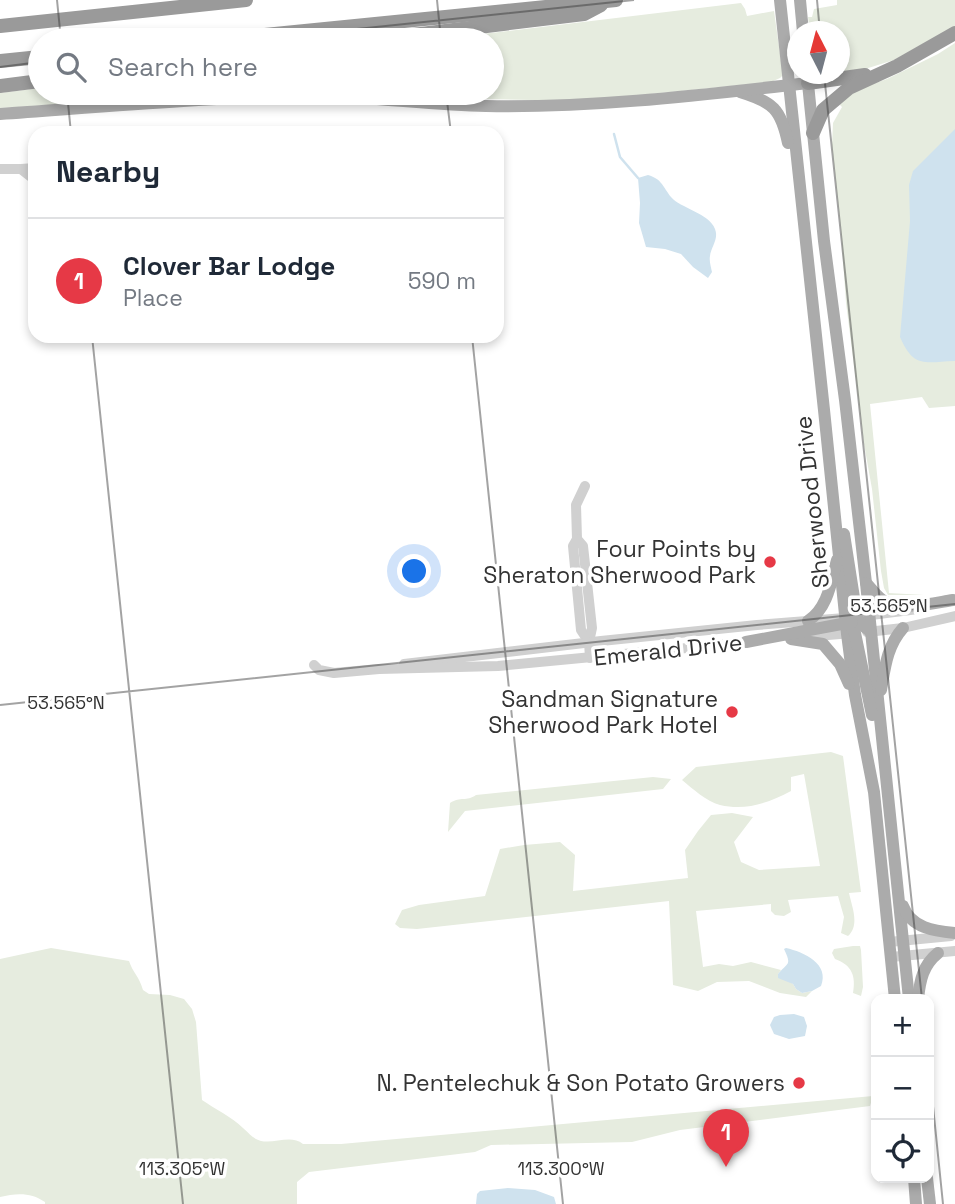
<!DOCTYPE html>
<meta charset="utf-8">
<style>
:root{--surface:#fff;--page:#f2f2f3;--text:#1f2937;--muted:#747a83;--line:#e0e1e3;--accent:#e63946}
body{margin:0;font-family:"Space Grotesk",sans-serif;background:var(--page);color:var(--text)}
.controls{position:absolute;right:21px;bottom:21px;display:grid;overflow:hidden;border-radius:14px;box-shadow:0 4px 10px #0003}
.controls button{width:63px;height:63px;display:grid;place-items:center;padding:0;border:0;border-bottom:2px solid var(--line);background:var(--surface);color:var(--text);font:35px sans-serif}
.compass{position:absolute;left:787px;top:21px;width:63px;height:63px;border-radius:50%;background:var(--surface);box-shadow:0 4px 10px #0003;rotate:354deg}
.you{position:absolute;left:415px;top:572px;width:24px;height:24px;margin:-18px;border:5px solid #fff;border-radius:50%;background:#1a73e8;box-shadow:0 0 0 10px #1a73e833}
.badge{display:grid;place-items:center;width:46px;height:46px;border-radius:50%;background:var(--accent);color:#fff;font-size:23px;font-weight:700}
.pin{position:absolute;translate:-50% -58px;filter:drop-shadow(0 2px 4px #0008)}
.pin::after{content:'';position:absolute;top:37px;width:24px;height:21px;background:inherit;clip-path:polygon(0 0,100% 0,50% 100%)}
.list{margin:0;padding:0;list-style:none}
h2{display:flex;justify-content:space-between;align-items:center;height:91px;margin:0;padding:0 28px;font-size:30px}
h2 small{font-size:23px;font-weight:400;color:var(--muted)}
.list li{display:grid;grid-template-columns:46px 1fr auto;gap:21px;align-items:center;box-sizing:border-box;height:126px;padding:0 28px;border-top:2px solid var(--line)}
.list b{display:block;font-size:26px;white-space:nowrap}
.list p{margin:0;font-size:23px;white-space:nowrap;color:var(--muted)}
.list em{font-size:23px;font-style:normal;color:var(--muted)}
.icon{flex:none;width:38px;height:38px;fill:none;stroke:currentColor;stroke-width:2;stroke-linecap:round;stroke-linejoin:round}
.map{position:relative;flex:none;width:955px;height:1204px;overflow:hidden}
.search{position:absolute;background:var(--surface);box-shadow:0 4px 10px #0003;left:28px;top:28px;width:476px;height:77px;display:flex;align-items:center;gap:18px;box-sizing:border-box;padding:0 24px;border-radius:38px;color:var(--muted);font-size:26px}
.panel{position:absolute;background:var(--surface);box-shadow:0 4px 10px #0003;left:28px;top:126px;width:476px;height:217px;border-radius:21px}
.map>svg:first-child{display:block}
.green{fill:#e6ecdf}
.water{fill:#cfe2ee}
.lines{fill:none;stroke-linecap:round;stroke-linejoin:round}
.stream{stroke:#cfe2ee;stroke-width:2.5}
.minor{stroke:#d0d0d0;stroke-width:10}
.major{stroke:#ababab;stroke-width:12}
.highway{stroke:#9a9a9a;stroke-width:14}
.ticks{fill:none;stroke:#333;stroke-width:2;stroke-opacity:0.45}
.poi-dot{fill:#e63946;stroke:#fff;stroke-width:2.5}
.labels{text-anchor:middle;stroke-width:7;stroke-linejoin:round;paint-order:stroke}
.street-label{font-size:23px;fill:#333;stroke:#fff}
.poi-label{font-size:23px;fill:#333;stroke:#fff;text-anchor:end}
.ticks-label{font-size:18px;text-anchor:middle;fill:#333;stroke:#fff;stroke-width:7;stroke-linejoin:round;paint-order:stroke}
</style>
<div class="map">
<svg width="955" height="1204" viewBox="0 0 955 1204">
<rect width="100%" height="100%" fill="#fff"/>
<g class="green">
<polygon points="837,0 955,0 955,26 894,60 849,74 819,76 815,74 839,74 839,32 810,31 808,17 812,17 814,9 837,5"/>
<polygon points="741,3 745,9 747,16 774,11 783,75 780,78 771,82 581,101 436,98 317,93 492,93 492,40 432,40"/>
<polygon points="955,43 955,406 929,408 922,397 870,404 889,593 924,595 888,595 884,588 881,571 872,489 864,444 846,303 841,231 832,145 833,123 842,107 838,103 861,88 887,79 938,54"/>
<polygon points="40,88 40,93 270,93 0,108 0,93"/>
<path d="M831,752L843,756L861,892L849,893C852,907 860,925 848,936L841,933L844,917L838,896L788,900L791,912L784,916L775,915L771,911V904L696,911L703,967L719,964L733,966L751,962L781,970L778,974L793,984L796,989L802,993L812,991L806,997L780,993L749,981L717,982L698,991L673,985L669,901L417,929L400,928L395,924L402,910L419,905L485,896L500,849L524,845L560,842L575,855L573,891L688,878L685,850L698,831L711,815L732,813L753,817L734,842L741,862L759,870L820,866L804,774L791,777V791C768,803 746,811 720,805C706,801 693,789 682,780L696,767Z"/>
<path d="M653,777L671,779L663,789L465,811L448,832L450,803C461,796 466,802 476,795Z"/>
<path d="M853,946H860L861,950L863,987L861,996L853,993C856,976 852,965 835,959L832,953L834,949Z"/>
<path d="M51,948L129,961C133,973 139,976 143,990L149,994L170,995L184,999L192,1009L196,1022L202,1100C215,1109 232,1117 243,1128C250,1134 252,1138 261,1141C275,1144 291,1134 303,1144H341L873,1096L870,1106L680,1130L632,1142L491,1145L475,1152L309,1172L297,1182V1204H45V1202C31,1192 16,1193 0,1197V959Z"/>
</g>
<g class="water">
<path d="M955,129V361C925,362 914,369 900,337L910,221L909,185L913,171Z"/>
<path d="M648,175C662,179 663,187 671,197C680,208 709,213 715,229C719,239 711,247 710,256C709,261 711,267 712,272L708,278L693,267L681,254L665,249L646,247L639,223L640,203L638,178Z"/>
<path d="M786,948C804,952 830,964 821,986L812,991L802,993L796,989L793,984L778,978V974C788,962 792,966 784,949Z"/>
<polygon points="794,1014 804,1017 807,1026 805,1036 789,1039 774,1034 770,1025 774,1017 780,1015"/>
<polygon points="508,1188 535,1190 554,1197 556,1204 476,1204 477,1194 480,1191"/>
</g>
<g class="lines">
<polyline class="stream" points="614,134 620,157 638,178"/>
<g class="minor">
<polyline points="35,168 21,169 35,180"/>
<polyline points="0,169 21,169"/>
<polyline points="585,486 576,505 577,539 573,546 581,630 589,642"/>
<polyline points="577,539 583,546 592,628 589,642 590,658"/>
<polyline points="863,616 918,609"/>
<polyline points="867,632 903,628 955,616"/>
<polyline points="804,637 852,633"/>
<polyline points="404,664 601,641 757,625 845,618"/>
<polyline points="314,665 319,670 334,673 379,669 498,666 750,642"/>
<polyline points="889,942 951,936"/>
<polyline points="891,957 955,951"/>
</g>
<g class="major">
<polyline points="780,0 824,410 847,634 855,695 874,792 895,999"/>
<polyline points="800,0 803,32"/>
<polyline points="807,74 824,241 845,400 866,583 909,999"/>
<path d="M740,92C773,102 781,109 788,143"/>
<path d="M0,114C100,107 201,98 301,96C363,95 425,105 486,106C595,108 701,95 808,83"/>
<polyline points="844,534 857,617 861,624 871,632"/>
<path d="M866,583C872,589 878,599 886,602C907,610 933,603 953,600"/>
<path d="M808,621C828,608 831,582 837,560"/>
<polyline points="850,624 855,633 872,715"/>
<polyline points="791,639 823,644 840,664 849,684"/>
<polyline points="746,642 852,622"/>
<path d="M881,690C885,667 887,646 903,628"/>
<path d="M903,906C911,928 934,931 955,933"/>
<path d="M918,999C920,980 923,965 938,953"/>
<polyline points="914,1178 916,1204"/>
<polyline points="927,1178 930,1204"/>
</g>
<g class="highway">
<polyline points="0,26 246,0"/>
<polyline points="213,40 616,0"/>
<polyline points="372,40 584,14 601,5"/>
<polyline points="0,61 40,57"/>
<polyline points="808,83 865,75"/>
<polyline points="0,86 40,81"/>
<polyline points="813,133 823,110 849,88 897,66 955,33"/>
</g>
</g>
<path class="ticks" d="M57,0L61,40M437,0L441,40M817,0L820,32M251,40L634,0M0,67L40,62M824,74L922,999M67,93L71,133M446,93L451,133M92,336L183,1204M472,336L563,1204M0,705L955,604M929,1067L943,1204"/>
<g class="poi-dot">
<circle cx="770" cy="562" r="7"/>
<circle cx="732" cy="712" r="7"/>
<circle cx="799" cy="1083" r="7"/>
</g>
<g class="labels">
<g class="street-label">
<text transform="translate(812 502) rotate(-96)" y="8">Sherwood Drive</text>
<text transform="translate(668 650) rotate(-6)" y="8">Emerald Drive</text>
</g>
<g class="poi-label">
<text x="756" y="557">Four Points by<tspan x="756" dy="26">Sheraton Sherwood Park</tspan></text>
<text x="718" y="707">Sandman Signature<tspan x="718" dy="26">Sherwood Park Hotel</tspan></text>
<text x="785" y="1091">N. Pentelechuk &amp; Son Potato Growers</text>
</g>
</g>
<g class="ticks-label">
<text x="889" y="612">53.565°N</text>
<text x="66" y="709">53.565°N</text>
<text x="182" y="1175">113.305°W</text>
<text x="561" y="1175">113.300°W</text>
</g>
</svg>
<div class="controls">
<button>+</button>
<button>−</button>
<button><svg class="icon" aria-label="locate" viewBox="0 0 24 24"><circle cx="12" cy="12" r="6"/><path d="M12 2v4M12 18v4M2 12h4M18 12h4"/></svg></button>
</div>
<svg class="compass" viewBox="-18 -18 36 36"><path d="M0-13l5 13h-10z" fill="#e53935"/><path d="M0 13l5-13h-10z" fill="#747a83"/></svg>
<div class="you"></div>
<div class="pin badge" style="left:726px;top:1167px">1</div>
<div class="search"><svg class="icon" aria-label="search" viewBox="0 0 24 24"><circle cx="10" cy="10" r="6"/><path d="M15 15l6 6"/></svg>Search here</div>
<section class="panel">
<h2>Nearby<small></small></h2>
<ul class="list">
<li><span class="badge">1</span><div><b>Clover Bar Lodge</b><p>Place</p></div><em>590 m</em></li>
</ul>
</section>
</div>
